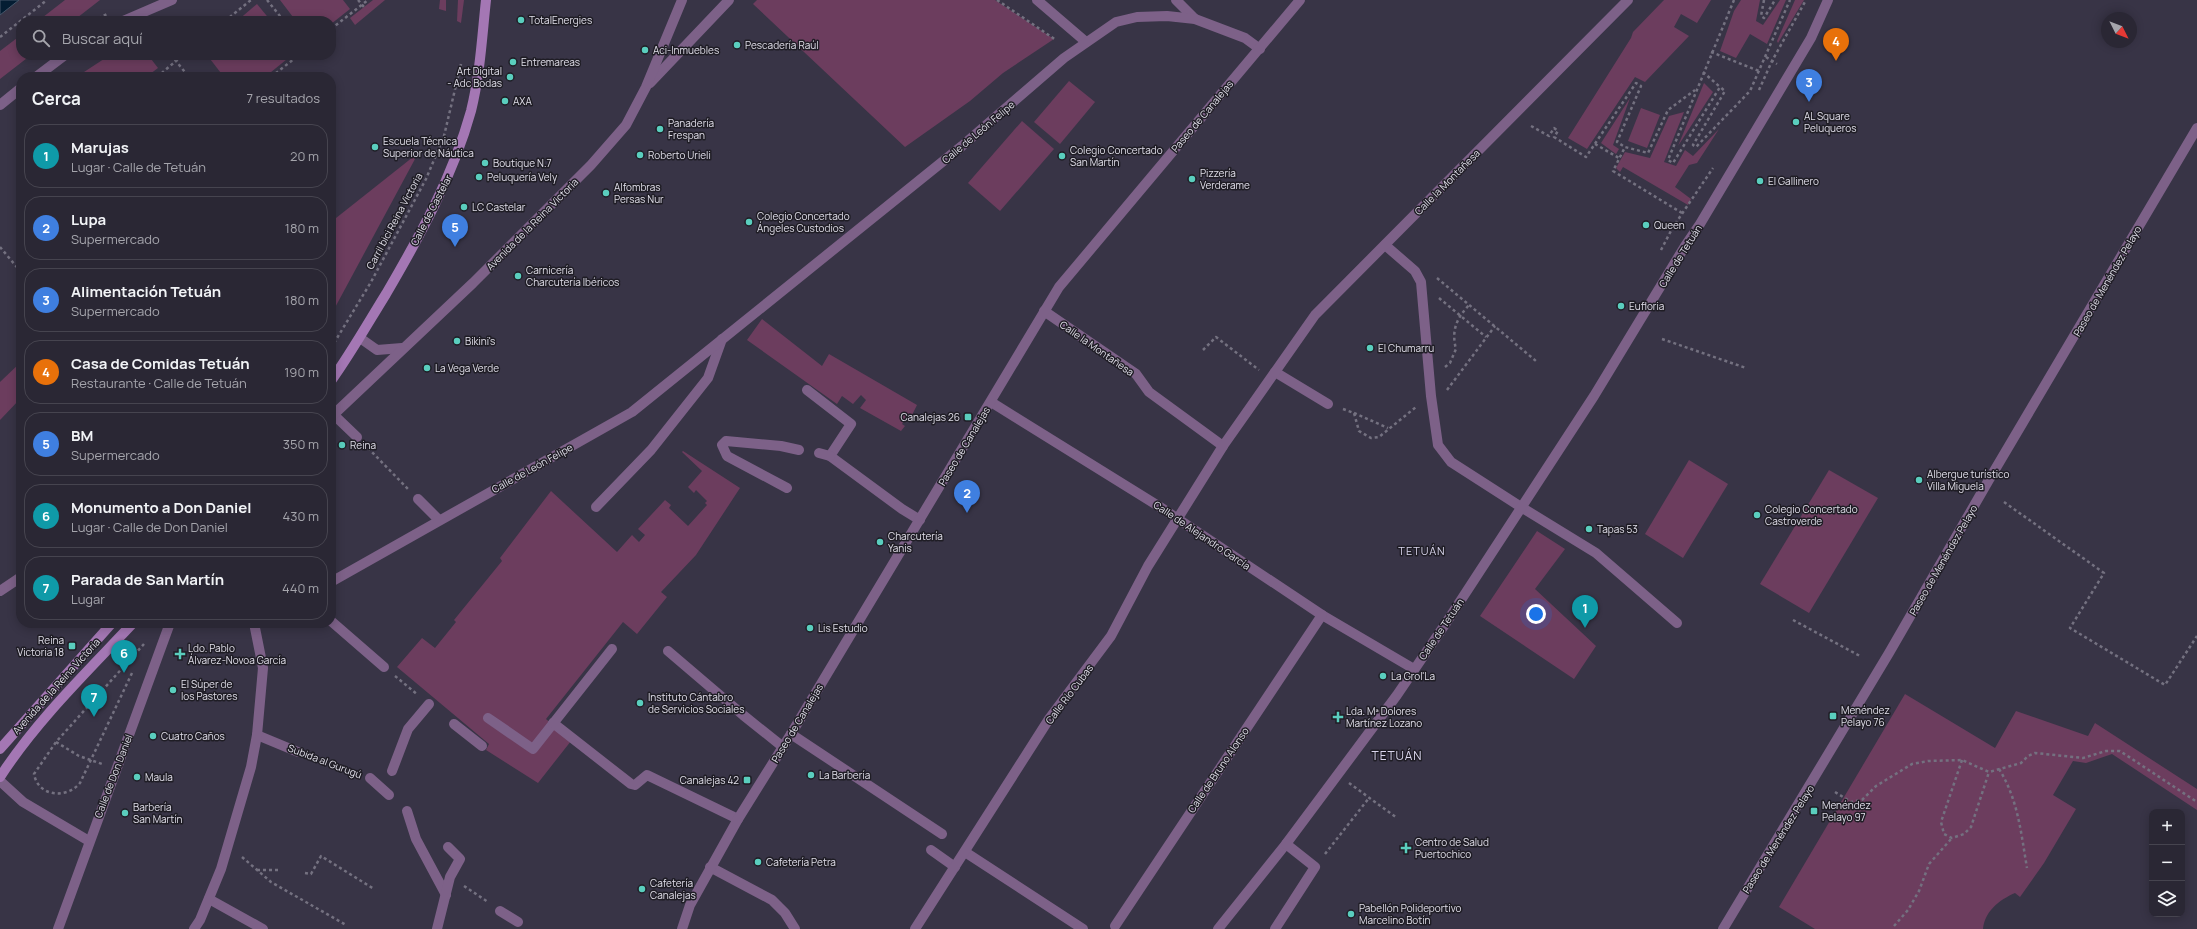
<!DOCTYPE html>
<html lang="es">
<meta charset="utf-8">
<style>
:root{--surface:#2a2734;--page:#322f3c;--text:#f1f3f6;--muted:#a5a5ac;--line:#46444f;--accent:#5acebe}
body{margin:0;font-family:Manrope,sans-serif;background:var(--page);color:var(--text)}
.controls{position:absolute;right:12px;bottom:12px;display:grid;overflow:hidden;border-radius:8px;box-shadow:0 2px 10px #0003}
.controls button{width:36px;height:36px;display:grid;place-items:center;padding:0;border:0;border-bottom:1px solid var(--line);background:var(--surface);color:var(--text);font:20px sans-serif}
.compass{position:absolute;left:2101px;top:12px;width:36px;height:36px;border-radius:50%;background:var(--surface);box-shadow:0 2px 10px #0003;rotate:132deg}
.you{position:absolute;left:1536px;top:614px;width:14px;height:14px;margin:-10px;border:3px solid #fff;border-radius:50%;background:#1a73e8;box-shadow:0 0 0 6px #1a73e833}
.badge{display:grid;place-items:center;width:26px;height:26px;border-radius:50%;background:var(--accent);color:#fff;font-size:13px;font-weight:700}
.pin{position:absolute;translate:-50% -33px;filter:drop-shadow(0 1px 2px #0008)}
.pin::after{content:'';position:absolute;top:21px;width:14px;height:12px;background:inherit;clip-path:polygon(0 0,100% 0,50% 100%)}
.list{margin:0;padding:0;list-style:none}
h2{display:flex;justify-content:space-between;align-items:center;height:52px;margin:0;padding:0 16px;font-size:17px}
h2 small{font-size:13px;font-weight:400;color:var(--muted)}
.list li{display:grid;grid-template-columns:26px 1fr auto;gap:12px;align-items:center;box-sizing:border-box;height:64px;margin:0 8px 8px;padding:0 8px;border:1px solid var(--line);border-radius:16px}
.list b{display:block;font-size:15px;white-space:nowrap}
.list p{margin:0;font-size:13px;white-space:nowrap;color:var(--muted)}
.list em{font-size:13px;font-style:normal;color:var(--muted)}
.icon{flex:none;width:22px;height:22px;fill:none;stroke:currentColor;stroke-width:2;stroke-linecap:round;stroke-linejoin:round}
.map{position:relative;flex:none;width:2197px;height:929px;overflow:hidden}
.search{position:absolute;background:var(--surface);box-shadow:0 2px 10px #0003;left:16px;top:16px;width:320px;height:44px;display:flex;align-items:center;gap:10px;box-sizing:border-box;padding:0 14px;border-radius:16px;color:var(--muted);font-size:15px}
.panel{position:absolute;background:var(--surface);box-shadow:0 2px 10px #0003;left:16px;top:72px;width:320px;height:556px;border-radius:16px}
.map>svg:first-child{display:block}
.green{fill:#6c3d5e}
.water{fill:#041d33;stroke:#46576a}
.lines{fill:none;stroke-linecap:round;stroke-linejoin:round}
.path{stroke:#747180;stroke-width:2.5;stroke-dasharray:3 3;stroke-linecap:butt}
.service{stroke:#7d6188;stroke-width:10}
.pedestrian{stroke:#7d6188;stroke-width:10}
.minor{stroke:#7d6188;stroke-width:10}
.tertiary{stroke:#7d6188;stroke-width:10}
.secondary{stroke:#a477b4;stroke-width:10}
.poi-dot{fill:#5acebe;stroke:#1f1d25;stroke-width:1.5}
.labels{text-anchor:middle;stroke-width:3;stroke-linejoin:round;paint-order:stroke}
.poi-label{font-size:10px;fill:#e0dee9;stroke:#1f1d25;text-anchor:start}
.street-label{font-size:10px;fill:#e0dee9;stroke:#1f1d25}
.neighbourhood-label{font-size:11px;letter-spacing:1px;fill:#dad6ed;stroke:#1f1d25}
.quarter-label{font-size:12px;letter-spacing:1px;fill:#dad6ed;stroke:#1f1d25}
</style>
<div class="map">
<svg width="2197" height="929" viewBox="0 0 2197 929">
<rect width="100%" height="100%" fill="#383446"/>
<g class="green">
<polygon points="65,0 100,0 73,21 38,21"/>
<polygon points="280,0 343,0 350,9 331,24 331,21 296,21"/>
<polygon points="373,0 385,0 355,25 350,18"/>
<polygon points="440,0 446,0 446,11 439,9"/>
<polygon points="458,0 464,0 461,23 457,21"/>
<polygon points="757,0 995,0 1054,39 1003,73 970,101 905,147 753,4"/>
<polygon points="1664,0 1711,0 1697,23 1681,14 1674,27 1689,36 1645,82 1635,77 1587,149 1568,138 1631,38 1633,32"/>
<polygon points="1741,0 1760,0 1756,21 1763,25 1780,0 1786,0 1767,44 1750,34 1736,58 1720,51 1734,11"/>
<polygon points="1795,0 1804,0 1778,43 1777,41"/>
<polygon points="257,4 271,21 237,21"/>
<polygon points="21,35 21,55 31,55 0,79 0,51"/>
<polygon points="110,55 148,55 158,68 146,77 87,77 84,72"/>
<polygon points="207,55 292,55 265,77 224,77"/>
<polygon points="1069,81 1095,102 1060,144 1034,122"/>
<polygon points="1704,83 1713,92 1678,146"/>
<polygon points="1630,98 1613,145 1619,149 1616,154 1601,143"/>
<polygon points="1641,108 1660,115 1647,148 1628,141"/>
<polygon points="1684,112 1664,162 1676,166 1685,150 1693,156 1719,129 1697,163 1689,165 1675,187 1691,199 1688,205 1623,167 1620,172 1616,168 1625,152 1650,158 1669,116"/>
<polygon points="1022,121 1054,149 1000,211 968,183"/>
<polygon points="413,157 415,159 331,315 331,222"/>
<polygon points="762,319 822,366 829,354 917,405 912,415 909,413 902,424 905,426 901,431 860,408 866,400 861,395 853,404 842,396 837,404 747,340"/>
<polygon points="21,362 21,398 0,420 0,382"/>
<polygon points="683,451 740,488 696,555 661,592 667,597 637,634 623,622 546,719 571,741 538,783 486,750 489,744 397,667 422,638 435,648 456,622 454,620 502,561 500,558 551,491 617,552 632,535 639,542 645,535 638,529 665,500 671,505 669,508 688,526 707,505 705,503 707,501 696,490 694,493 688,487 702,471 682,452"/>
<polygon points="1689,460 1728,484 1683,558 1645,534"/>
<polygon points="1829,470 1878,498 1809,613 1760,584"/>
<polygon points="1537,531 1565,549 1535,589 1596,646 1574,679 1480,616"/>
<path d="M1905,694L1995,748L2016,711L2088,736L2095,723L2197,789V810L2112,754L2086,763L2073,761L2053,795L2076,809L2044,863L2020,897L2015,893C1999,900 1985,911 1983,929H1815L1779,907Z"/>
</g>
<polygon class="water" points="0,0 19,0 0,15"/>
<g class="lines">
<g class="path">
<polyline points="267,0 284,21"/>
<polyline points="358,0 364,7"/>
<polyline points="997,0 1056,40"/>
<polyline points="1734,0 1668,160 1673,163 1720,87 1725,91 1693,145 1696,147 1750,91 1790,0"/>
<polyline points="1764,0 1761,16 1764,18 1775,0"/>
<polyline points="93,21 109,13"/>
<polyline points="225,21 251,0"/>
<polyline points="331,29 368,0"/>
<polyline points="0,37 47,0"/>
<polyline points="1711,52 1759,71"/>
<polyline points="171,55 189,77"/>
<polyline points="310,55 313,58"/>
<polyline points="1766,57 1777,64"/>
<polyline points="1703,72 1720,87"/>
<polyline points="157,77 183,55"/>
<polyline points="271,77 299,55"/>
<polyline points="1759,90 1772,61 1806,0"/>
<polyline points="1531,126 1549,136 1554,128 1558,131 1554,137 1586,157 1636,83 1641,86 1617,142 1625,147"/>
<polyline points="1595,144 1619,158"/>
<polyline points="1682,213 1613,171 1625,147 1648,153 1668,110 1695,90"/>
<polyline points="0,247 21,272"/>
<polyline points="1661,250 1673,227 1713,168"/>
<polyline points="1437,278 1536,361"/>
<polyline points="1439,298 1486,337"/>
<polyline points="1662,339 1746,368"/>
<polyline points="331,348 371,282 426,179 444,136 461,64"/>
<polyline points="1203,350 1216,337 1259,370"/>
<path d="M1445,367L1450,363L1456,349C1451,330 1457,318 1469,305"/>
<polyline points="1447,390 1495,326"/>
<polyline points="1343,409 1354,413 1359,431 1371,438 1379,437 1416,407"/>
<polyline points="1354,413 1388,428"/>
<polyline points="368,448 408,489"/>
<polyline points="2004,502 2104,573 2070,628 2165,685 2197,636"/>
<polyline points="1793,620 1860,656"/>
<path d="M132,673L80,783C67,799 38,797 34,774L56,742L144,644"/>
<polyline points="395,676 418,695"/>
<polyline points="56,742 79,756 102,764"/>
<polyline points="312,757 356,773"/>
<polyline points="1962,760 1941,822 1944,834 1952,838 1964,834 1971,827 1989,772"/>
<path d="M1999,769C2018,799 2021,833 2027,868"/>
<polyline points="1349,783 1397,818"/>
<polyline points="1835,792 1851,802 1862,800 1876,786 1912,764 1928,761 1962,760 1989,772 2021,763 2028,756 2035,753 2083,758 2106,751 2120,751 2197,802"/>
<polyline points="1325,854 1369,798"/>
<polyline points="242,857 271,882 346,925"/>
<polyline points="257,870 279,870"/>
<polyline points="305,873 311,874 321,856 374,889"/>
<polyline points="464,886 488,902"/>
<polyline points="1894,926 1908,910 1919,891 1929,864 1952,838"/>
</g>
<g class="service">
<polyline points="1044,311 1136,374 1149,392 1223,446"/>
<polyline points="807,390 851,424 830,456 902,509 920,520"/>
<polyline points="819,453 830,456"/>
<polyline points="787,488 727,456 722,445 726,441 781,446 799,450"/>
<polyline points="331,621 384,667"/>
<polyline points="668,651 743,715 783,747"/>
<polyline points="488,718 533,749 612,649"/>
<polyline points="553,723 631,784 635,785 647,775 738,819"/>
</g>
<g class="pedestrian">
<polyline points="334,415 357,437"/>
<polyline points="418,499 439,520"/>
<polyline points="1521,507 1596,553 1677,623"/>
<polyline points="0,591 21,577"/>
<polyline points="454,724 482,746"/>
<polyline points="791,734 942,834"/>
<polyline points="257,735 298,752"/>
<polyline points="392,771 408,729 429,704"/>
<polyline points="370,778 389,795"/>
<polyline points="407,811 416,839 446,895"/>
<polyline points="931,850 955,867"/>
<polyline points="965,852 1083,929"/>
<polyline points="209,899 263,929"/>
<polyline points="500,911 518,922"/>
<polyline points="437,929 450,877 460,859 448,847"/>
</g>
<g class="minor">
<polyline points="1037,0 1086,42"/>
<polyline points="1176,0 1195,19"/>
<polyline points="123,21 172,0"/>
<polyline points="36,77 65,55"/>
<polyline points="650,83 729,0"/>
<polyline points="0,105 21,88"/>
<polyline points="1385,245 1415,271 1421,282 1431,396 1438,445 1451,462 1521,507"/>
<polyline points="360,338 377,350 402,348"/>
<polyline points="1275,372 1328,404"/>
<polyline points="991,402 1160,507 1322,615 1414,669"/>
<polyline points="331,417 473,283 591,165 626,125 646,87 682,0"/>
<polyline points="596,507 651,450 708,378 722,339"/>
<polyline points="331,582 632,412 962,146 1064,58 1116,22 1137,17 1167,16 1195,19 1245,38 1260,49"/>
<polyline points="0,781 23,802 89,841"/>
<polyline points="710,867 772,900 785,913 795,929"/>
<polyline points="1115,926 1322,615"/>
<polyline points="58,929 170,623"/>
<polyline points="194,929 200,920 221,869 251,767 257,735 263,668 254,623"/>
<polyline points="915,929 1049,719 1111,636 1148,566 1223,446 1315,315 1628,0"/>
<polyline points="1218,929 1286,844 1397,695 1446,623 1594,396 1685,246 1700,224 1811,38 1828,0"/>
<polyline points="1275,929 1315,867 1286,844"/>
<polyline points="1723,929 1889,653 1990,478 2197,128"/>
</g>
<polyline class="tertiary" points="682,929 690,905 738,819 791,734 1059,287 1300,0"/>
<g class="secondary">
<path d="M331,381C351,353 368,323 386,294C420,236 453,176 471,111C480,75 482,37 486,0"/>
<polyline points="0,749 112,623"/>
<path d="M0,777C37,720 87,672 133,623"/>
</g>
</g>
<g class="poi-dot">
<circle cx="521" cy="20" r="4"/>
<circle cx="737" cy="45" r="4"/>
<circle cx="645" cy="50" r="4"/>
<circle cx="513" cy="62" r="4"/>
<circle cx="510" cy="77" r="4"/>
<circle cx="505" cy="101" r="4"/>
<circle cx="1796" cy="122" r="4"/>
<circle cx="660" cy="129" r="4"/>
<circle cx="375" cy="147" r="4"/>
<circle cx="640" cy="155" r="4"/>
<circle cx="1062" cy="156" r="4"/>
<circle cx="485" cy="163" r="4"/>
<circle cx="479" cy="177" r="4"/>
<circle cx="1192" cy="179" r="4"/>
<circle cx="1760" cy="181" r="4"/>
<circle cx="606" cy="193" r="4"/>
<circle cx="464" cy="207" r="4"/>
<circle cx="749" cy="222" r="4"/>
<circle cx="1646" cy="225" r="4"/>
<circle cx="518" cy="276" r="4"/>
<circle cx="1621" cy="306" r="4"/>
<circle cx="457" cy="341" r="4"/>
<circle cx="1370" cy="348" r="4"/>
<circle cx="427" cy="368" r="4"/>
<rect x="964" y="413" width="8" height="8" rx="2"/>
<circle cx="342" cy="445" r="4"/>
<circle cx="1919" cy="480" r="4"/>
<circle cx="1757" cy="515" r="4"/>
<circle cx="1589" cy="529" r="4"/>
<circle cx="880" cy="542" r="4"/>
<circle cx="810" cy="628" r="4"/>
<rect x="68" y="642" width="8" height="8" rx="2"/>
<path d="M178 648h4v4h4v4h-4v4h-4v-4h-4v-4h4z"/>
<circle cx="1383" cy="676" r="4"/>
<circle cx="173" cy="690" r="4"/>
<circle cx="640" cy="703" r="4"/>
<rect x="1829" y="712" width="8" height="8" rx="2"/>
<path d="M1336 711h4v4h4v4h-4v4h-4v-4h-4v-4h4z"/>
<circle cx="153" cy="736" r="4"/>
<circle cx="811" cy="775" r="4"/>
<circle cx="137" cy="777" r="4"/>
<rect x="743" y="776" width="8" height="8" rx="2"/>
<rect x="1810" y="807" width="8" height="8" rx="2"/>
<circle cx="125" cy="813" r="4"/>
<path d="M1404 842h4v4h4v4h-4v4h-4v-4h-4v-4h4z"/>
<circle cx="758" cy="862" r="4"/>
<circle cx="642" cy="889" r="4"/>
<circle cx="1351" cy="914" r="4"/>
</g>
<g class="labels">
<g class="poi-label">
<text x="529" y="24">TotalEnergies</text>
<text x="745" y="49">Pescadería Raúl</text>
<text x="653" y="54">Aci-Inmuebles</text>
<text x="521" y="66">Entremareas</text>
<text x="502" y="75" text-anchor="end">Art Digital<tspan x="502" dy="12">- Adc Bodas</tspan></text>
<text x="513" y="105">AXA</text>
<text x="1804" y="120">AL Square<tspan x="1804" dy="12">Peluqueros</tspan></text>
<text x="668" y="127">Panadería<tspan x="668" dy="12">Frespan</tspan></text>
<text x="383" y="145">Escuela Técnica<tspan x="383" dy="12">Superior de Náutica</tspan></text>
<text x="1070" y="154">Colegio Concertado<tspan x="1070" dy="12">San Martín</tspan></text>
<text x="648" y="159">Roberto Urieli</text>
<text x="493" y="167">Boutique N.7</text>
<text x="1200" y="177">Pizzería<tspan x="1200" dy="12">Verderame</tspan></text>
<text x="487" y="181">Peluquería Vely</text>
<text x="1768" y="185">El Gallinero</text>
<text x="614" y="191">Alfombras<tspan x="614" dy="12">Persas Nur</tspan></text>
<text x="472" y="211">LC Castelar</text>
<text x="757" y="220">Colegio Concertado<tspan x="757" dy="12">Ángeles Custodios</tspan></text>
<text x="1654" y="229">Queen</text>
<text x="526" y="274">Carnicería<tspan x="526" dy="12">Charcutería Ibéricos</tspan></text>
<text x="1629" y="310">Eufloria</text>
<text x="465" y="345">Bikini's</text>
<text x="1378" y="352">El Chumarru</text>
<text x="435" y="372">La Vega Verde</text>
<text x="960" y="421" text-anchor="end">Canalejas 26</text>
<text x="350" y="449">Reina</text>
<text x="1927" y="478">Albergue turístico<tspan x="1927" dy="12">Villa Miguela</tspan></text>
<text x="1765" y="513">Colegio Concertado<tspan x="1765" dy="12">Castroverde</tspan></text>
<text x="1597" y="533">Tapas 53</text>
<text x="888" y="540">Charcutería<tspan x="888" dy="12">Yanis</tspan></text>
<text x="818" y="632">Lis Estudio</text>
<text x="64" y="644" text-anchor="end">Reina<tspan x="64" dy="12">Victoria 18</tspan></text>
<text x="188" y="652">Ldo. Pablo<tspan x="188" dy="12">Álvarez-Novoa García</tspan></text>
<text x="1391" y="680">La Grol'La</text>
<text x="181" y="688">El Súper de<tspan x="181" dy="12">los Pastores</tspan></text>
<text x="648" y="701">Instituto Cántabro<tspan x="648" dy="12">de Servicios Sociales</tspan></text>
<text x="1841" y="714">Menéndez<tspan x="1841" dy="12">Pelayo 76</tspan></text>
<text x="1346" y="715">Lda. Mª Dolores<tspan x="1346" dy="12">Martínez Lozano</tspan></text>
<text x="161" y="740">Cuatro Caños</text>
<text x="819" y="779">La Barbería</text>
<text x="145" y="781">Maula</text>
<text x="739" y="784" text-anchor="end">Canalejas 42</text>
<text x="1822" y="809">Menéndez<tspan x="1822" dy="12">Pelayo 97</tspan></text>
<text x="133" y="811">Barbería<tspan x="133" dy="12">San Martín</tspan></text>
<text x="1415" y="846">Centro de Salud<tspan x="1415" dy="12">Puertochico</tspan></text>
<text x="766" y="866">Cafetería Petra</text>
<text x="650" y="887">Cafetería<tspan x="650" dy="12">Canalejas</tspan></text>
<text x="1359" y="912">Pabellón Polideportivo<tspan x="1359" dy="12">Marcelino Botín</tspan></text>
</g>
<g class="street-label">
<text transform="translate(1202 116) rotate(-50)" y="4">Paseo de Canalejas</text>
<text transform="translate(978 132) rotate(-40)" y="4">Calle de León Felipe</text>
<text transform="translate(1447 182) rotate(-45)" y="4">Calle la Montañesa</text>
<text transform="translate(431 210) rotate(-63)" y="4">Calle de Castelar</text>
<text transform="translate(394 221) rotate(-62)" y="4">Carril bici Reina Victoria</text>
<text transform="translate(532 224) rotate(-45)" y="4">Avenida de la Reina Victoria</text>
<text transform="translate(1680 256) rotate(-58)" y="4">Calle de Tetuán</text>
<text transform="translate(2107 281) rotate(-60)" y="4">Paseo de Menéndez Pelayo</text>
<text transform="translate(1097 348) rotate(35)" y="4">Calle la Montañesa</text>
<text transform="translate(964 446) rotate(-59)" y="4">Paseo de Canalejas</text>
<text transform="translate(532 468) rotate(-29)" y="4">Calle de León Felipe</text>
<text transform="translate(1202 535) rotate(34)" y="4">Calle de Alejandro García</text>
<text transform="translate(1943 560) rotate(-60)" y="4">Paseo de Menéndez Pelayo</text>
<text transform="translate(1441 629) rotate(-56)" y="4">Calle de Tetuán</text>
<text transform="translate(56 686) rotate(-48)" y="4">Avenida de la Reina Victoria</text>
<text transform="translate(1069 694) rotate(-53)" y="4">Calle Río Cubas</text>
<text transform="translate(797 723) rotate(-59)" y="4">Paseo de Canalejas</text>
<text transform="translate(325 761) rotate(21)" y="4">Subida al Gurugú</text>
<text transform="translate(1218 770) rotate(-56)" y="4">Calle de Bruno Alonso</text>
<text transform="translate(113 776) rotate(-69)" y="4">Calle de Don Daniel</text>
<text transform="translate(1778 839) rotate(-58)" y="4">Paseo de Menéndez Pelayo</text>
</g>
<g class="neighbourhood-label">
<text x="1422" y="555">TETUÁN</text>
</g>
<g class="quarter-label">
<text x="1397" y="760">TETUÁN</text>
</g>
</g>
</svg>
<div class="controls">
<button>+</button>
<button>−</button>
<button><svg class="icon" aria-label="layers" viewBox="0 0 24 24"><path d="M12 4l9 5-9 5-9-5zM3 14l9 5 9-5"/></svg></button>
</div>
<svg class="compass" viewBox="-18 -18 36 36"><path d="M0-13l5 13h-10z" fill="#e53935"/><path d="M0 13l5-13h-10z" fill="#a5a5ac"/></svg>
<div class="you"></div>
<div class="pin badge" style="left:1585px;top:628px;background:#0f9aa8">1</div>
<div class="pin badge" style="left:967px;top:513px;background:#3f7fe0">2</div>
<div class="pin badge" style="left:1809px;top:102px;background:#3f7fe0">3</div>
<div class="pin badge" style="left:1836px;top:61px;background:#e8710a">4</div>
<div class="pin badge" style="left:455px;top:247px;background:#3f7fe0">5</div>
<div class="pin badge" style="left:124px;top:673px;background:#0f9aa8">6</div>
<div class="pin badge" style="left:94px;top:717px;background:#0f9aa8">7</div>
<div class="search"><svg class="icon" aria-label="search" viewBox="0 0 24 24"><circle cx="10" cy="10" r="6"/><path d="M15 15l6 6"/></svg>Buscar aquí</div>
<section class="panel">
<h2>Cerca<small>7 resultados</small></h2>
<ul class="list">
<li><span class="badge" style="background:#0f9aa8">1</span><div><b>Marujas</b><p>Lugar · Calle de Tetuán</p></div><em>20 m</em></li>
<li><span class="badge" style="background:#3f7fe0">2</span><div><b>Lupa</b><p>Supermercado</p></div><em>180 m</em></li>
<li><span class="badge" style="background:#3f7fe0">3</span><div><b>Alimentación Tetuán</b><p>Supermercado</p></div><em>180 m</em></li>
<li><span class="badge" style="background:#e8710a">4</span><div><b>Casa de Comidas Tetuán</b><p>Restaurante · Calle de Tetuán</p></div><em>190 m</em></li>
<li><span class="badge" style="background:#3f7fe0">5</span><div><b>BM</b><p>Supermercado</p></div><em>350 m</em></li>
<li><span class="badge" style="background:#0f9aa8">6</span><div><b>Monumento a Don Daniel</b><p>Lugar · Calle de Don Daniel</p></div><em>430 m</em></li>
<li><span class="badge" style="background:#0f9aa8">7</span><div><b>Parada de San Martín</b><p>Lugar</p></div><em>440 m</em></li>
</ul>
</section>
</div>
